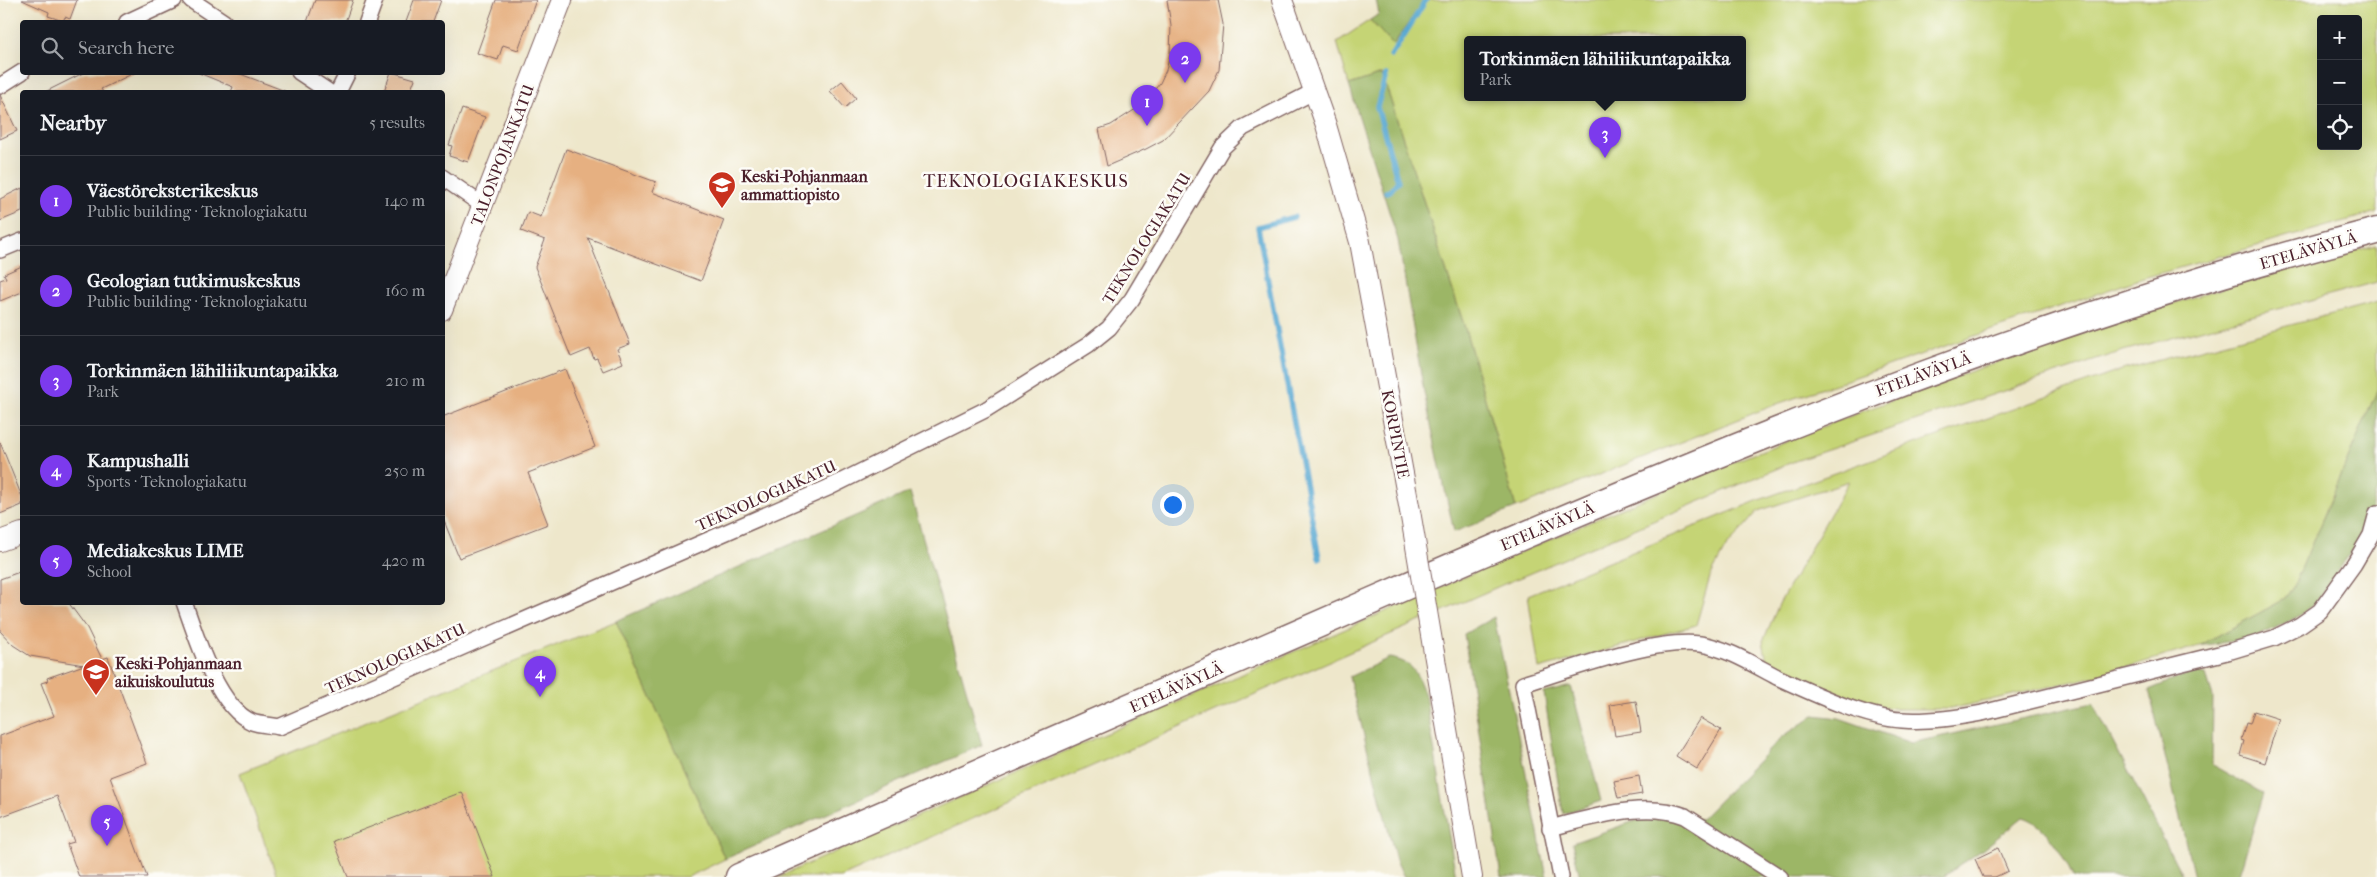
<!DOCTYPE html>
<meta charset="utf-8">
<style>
:root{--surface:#171b24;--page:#242831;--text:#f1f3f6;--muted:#9ea1a6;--line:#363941;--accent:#7c3aed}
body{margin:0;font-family:"IM FELL French Canon",serif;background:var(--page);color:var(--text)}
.controls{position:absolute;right:15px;top:15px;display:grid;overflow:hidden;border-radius:5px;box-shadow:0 5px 20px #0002}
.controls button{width:45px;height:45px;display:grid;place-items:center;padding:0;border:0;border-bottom:1px solid var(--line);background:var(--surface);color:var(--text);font:25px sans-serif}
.you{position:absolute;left:1172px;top:504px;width:18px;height:18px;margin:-12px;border:4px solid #fff;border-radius:50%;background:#1a73e8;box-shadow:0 0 0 8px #1a73e833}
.badge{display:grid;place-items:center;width:32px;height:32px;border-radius:50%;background:var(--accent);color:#fff;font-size:16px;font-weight:700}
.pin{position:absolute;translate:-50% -41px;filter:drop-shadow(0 1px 2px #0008)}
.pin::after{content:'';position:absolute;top:26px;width:18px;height:15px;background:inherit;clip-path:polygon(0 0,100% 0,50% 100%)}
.popup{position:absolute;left:1464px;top:36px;width:282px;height:65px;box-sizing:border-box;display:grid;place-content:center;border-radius:5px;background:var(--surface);filter:drop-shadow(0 1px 4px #0005);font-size:16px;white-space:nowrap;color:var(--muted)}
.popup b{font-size:19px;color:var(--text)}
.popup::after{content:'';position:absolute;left:50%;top:100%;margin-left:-10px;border:10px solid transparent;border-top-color:var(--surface)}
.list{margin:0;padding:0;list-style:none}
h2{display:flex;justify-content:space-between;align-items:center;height:65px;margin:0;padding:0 20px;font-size:21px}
h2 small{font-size:16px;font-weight:400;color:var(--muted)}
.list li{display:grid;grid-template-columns:32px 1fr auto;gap:15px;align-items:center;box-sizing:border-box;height:90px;padding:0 20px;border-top:1px solid var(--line)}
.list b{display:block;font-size:19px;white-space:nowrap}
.list p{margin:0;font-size:16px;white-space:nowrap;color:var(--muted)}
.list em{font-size:16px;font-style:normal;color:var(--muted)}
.icon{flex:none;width:28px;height:28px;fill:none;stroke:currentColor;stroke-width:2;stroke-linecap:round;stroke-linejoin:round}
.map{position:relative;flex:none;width:2377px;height:877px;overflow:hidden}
.search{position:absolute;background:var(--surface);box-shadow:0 5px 20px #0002;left:20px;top:20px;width:425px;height:55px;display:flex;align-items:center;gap:12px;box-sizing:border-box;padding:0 18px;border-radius:5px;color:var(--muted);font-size:19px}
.panel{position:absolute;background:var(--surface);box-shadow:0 5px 20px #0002;left:20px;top:90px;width:425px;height:515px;border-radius:5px}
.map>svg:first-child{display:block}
.green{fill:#c5d475;stroke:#887a50;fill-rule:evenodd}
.forest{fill:#9cb666;stroke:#736a48}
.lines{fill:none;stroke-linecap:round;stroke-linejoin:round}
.stream{stroke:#58a8d2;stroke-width:5.5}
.building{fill:#e6b081}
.minor-casing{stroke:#836563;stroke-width:18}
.tertiary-casing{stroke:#836563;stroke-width:22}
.trunk-casing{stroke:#836563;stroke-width:29}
.minor{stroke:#fff;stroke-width:15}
.tertiary{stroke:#fff;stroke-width:20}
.trunk{stroke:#fff;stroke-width:26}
.tertiary-bridge-casing{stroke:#836563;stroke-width:22;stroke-linecap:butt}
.tertiary-bridge{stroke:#fff;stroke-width:20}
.labels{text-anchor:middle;stroke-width:5;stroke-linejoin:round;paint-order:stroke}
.street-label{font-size:16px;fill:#4a1f2b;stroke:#fdfcf7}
.poi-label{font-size:16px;font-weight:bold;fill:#4a1f2b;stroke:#fdfcf7;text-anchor:start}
.neighbourhood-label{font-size:18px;letter-spacing:1px;fill:#4a1f2b;stroke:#fdfcf7}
</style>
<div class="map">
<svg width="2377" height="877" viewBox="0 0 2377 877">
<rect width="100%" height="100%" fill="#fdfcf7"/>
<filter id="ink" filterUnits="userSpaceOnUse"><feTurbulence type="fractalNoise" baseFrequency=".02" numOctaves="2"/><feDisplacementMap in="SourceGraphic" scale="10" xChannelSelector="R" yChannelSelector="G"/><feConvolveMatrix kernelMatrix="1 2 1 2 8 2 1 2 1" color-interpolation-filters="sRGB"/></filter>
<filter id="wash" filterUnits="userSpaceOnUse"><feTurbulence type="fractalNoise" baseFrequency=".0096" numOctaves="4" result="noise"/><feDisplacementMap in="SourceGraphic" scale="20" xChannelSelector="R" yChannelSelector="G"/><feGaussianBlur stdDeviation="1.12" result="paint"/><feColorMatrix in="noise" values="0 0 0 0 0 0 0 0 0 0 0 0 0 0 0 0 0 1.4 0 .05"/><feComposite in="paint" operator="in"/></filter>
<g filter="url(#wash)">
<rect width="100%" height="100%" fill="#eee7cb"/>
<g class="green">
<path d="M1425,0H2377V212L2140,279L1777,404L1516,508L1464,325L1382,74L1349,85L1337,42L1370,20L1393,45ZM2321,19H2358V146H2321ZM1468,39H1742V97H1468Z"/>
<path d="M2377,245V282L2123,351L1795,461L1502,585L841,877H778C978,789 1179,702 1380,614C1515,555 1649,494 1786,441C1979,365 2177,297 2377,245Z"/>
<polygon points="2377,302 2377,391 2296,581 2285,599 2199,646 2093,677 1950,709 1898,709 1861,703 1767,662 1763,641 1780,602 1849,481 1758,511 1725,549 1710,577 1696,625 1539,669 1528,595 1759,500 2122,370"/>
<polygon points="616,621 725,859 688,877 277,877 240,773"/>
</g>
<g class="forest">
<polygon points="1376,0 1425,0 1393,45 1370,20 1379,14"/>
<polygon points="1382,74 1464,325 1516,508 1454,532 1424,392 1398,240 1349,85"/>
<polygon points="2377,391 2377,490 2363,534 2322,595 2301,615 2255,638 2199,646 2285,599 2296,581"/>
<polygon points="910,492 982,745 725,859 616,621"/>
<polygon points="1494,617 1547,877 1501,877 1464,634"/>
<path d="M1389,658C1415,662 1416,673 1425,695L1456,877H1404L1396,860L1349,677Z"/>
<polygon points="2192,672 2206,675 2213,697 2212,765 2264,794 2238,877 2194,877 2149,690"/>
<polygon points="1571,686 1601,801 1563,814 1544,693"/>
<path d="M2093,703L2183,877H2073C2064,857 2046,823 2023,817L1982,850L1943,877H1580L1572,843L1649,816L1701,819L1781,738L1814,715L1839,718L1911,743Z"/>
</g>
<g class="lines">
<g class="stream">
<polyline points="1391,56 1426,0"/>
<polyline points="1386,75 1377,107 1398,181 1390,191 1386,192"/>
<polyline points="1294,217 1258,227 1319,558"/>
</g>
</g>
<g id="blocks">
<g class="building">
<polygon points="22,0 77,0 70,19 65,17 63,21 48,16 49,12"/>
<polygon points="315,0 353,0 345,22 307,22"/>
<polygon points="414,0 441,0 433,22 406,22"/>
<polygon points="496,0 536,0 518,50 503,45 498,60 477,53"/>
<polygon points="1167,0 1218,0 1223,24 1219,70 1209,91 1163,140 1146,149 1107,166 1099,129 1111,125 1142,105 1160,83 1166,70 1170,55 1171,25"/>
<polygon points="85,72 136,72 101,89 103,92 45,92"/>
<polygon points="235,72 285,91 285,92 231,92 233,87 199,73"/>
<polygon points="391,72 415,79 410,92 384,92"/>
<polygon points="842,81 856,98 845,108 830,91"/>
<polygon points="0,95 17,131 0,139"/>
<polygon points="462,109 485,117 468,162 449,156 452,146 449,145"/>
<polygon points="566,149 656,182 652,192 724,220 701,281 588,238 630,344 617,349 623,363 603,371 597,358 594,359 590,349 571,357 535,267 545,240 521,231 528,212 541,217"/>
<polygon points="22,188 22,212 0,221 0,199"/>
<polygon points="22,266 22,292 0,301 0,280 6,278 4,274"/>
<polygon points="565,369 595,447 528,473 548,524 459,558 442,516 442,417"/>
<polygon points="0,442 22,497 22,505 0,514"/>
<polygon points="22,571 22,602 68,602 87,628 102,659 108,657 147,763 110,777 147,877 79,877 67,844 74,842 57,796 0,817 0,736 54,716 41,683 48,681 47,678 84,665 30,656 13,645 0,631 0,579"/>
<polygon points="1636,701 1641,732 1615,736 1610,705"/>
<polygon points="2254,711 2279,719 2265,763 2240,755 2244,741 2241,740 2246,723 2250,724"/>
<polygon points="1700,718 1721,730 1697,769 1676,756"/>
<polygon points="1639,776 1642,794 1618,798 1614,781"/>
<polygon points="462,792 495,877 348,877 334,841"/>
<polygon points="1998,848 2008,871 1995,877 1983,877 1975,859"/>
</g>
</g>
</g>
<g filter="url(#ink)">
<use href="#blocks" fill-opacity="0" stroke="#836563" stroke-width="1"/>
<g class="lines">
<g class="minor-casing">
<g id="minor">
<polyline points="191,0 224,22"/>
<polyline points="127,22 174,0"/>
<polyline points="367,22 375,0"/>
<polyline points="299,72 329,92"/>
<polyline points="0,86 22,72"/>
<polyline points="338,92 348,72"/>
<polyline points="442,177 482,205"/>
<polyline points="0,250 22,241"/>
<path d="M184,602C196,636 217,707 252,722C260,725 271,725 279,727L830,487L985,410L1088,345L1109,328L1132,299L1222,148L1243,128L1315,91"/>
<path d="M1550,828C1591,818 1644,800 1685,816L1780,877"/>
<path d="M1561,877L1523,684C1569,670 1653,638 1700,644C1727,648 1754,665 1777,677C1812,693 1865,718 1902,720C1929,722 1955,718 1982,713L2231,651L2274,638L2300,625L2320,611L2354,564L2371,535L2377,513"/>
</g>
</g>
<g class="tertiary-casing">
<g id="tertiary">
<polyline points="1282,0 1326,125 1360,242 1410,511"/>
<polyline points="442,310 562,0"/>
<polyline points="0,541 22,533"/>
<polyline points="1434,653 1472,877"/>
</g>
</g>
<g class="trunk-casing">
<path id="trunk" d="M739,877C950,785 1161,693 1372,601C1700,458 2030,320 2377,231"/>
</g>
<use href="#minor" class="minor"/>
<use href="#tertiary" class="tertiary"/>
<use href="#trunk" class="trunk"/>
<g class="tertiary-bridge-casing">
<polyline id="tertiary-bridge" points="1410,511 1434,653"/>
</g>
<use href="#tertiary-bridge" class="tertiary-bridge"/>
</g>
</g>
<defs>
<g id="school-pin" transform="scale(1.4375)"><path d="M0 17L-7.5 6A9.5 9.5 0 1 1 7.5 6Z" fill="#c8321e" stroke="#fdfcf7"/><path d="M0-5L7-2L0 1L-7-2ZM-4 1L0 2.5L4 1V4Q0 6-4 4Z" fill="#fff"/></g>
</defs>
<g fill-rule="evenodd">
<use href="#school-pin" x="722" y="185"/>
<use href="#school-pin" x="96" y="672"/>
</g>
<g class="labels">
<g class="street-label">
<text transform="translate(502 155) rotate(-69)" y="6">TALONPOJANKATU</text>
<text transform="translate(1146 238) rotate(-58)" y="6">TEKNOLOGIAKATU</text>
<text transform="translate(2308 250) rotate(-16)" y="6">ETELÄVÄYLÄ</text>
<text transform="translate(1923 374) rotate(-20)" y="6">ETELÄVÄYLÄ</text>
<text transform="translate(1396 434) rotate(79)" y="6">KORPINTIE</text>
<text transform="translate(766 495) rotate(-24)" y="6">TEKNOLOGIAKATU</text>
<text transform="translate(1547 526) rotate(-23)" y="6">ETELÄVÄYLÄ</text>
<text transform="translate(395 658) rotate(-24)" y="6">TEKNOLOGIAKATU</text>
<text transform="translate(1176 687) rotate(-24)" y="6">ETELÄVÄYLÄ</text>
</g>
<g class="poi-label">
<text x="741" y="182">Keski-Pohjanmaan<tspan x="741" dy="18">ammattiopisto</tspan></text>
<text x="115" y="669">Keski-Pohjanmaan<tspan x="115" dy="18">aikuiskoulutus</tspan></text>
</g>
<g class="neighbourhood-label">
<text x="1026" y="187">TEKNOLOGIAKESKUS</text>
</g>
</g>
</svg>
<div class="controls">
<button>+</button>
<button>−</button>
<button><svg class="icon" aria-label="locate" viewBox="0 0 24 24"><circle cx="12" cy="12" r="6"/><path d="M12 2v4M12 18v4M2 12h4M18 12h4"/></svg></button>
</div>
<div class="you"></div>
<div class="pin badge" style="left:1147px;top:126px">1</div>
<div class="pin badge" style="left:1185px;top:83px">2</div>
<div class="pin badge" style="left:1605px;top:158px">3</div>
<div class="popup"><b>Torkinmäen lähiliikuntapaikka</b>Park</div>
<div class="pin badge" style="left:540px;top:697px">4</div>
<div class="pin badge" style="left:107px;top:846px">5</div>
<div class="search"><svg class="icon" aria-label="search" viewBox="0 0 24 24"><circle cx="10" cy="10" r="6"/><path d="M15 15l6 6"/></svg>Search here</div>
<section class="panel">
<h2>Nearby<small>5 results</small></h2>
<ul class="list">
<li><span class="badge">1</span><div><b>Väestöreksterikeskus</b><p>Public building · Teknologiakatu</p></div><em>140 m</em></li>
<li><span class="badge">2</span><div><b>Geologian tutkimuskeskus</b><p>Public building · Teknologiakatu</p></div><em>160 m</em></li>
<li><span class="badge">3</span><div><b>Torkinmäen lähiliikuntapaikka</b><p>Park</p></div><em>210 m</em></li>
<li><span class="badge">4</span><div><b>Kampushalli</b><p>Sports · Teknologiakatu</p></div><em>250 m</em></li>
<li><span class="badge">5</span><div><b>Mediakeskus LIME</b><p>School</p></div><em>420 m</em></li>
</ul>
</section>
</div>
